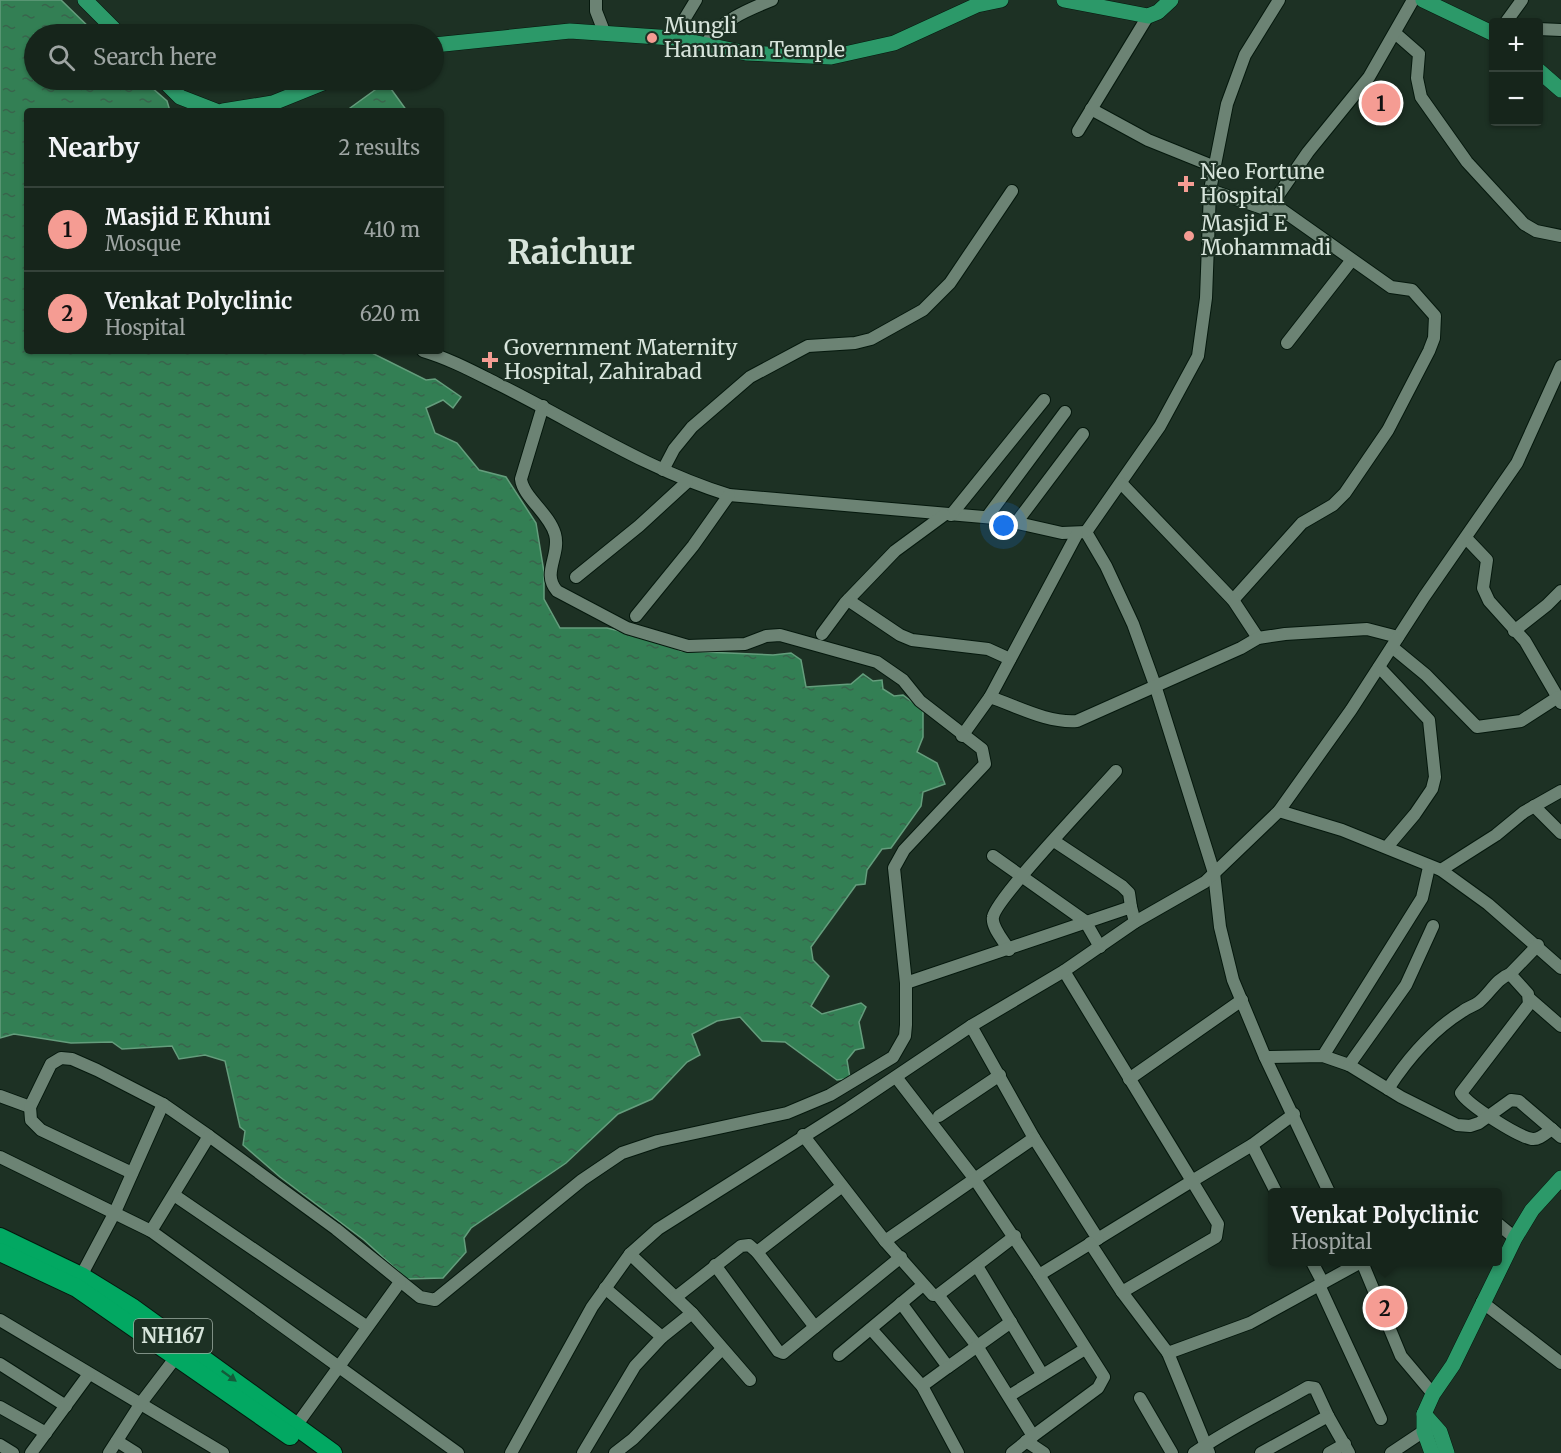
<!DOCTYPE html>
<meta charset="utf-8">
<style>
:root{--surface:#16251b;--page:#1f2d24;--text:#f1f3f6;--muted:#9ea5a3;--line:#35423a;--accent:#f59c93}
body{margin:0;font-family:Merriweather,serif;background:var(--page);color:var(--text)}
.controls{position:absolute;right:18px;top:18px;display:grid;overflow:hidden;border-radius:6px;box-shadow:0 2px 4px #0004}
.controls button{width:54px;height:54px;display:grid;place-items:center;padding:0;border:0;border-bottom:2px solid var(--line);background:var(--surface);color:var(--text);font:30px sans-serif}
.you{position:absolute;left:1004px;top:526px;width:21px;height:21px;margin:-15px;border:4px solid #fff;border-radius:50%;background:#1a73e8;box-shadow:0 0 0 9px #1a73e833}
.badge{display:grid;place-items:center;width:39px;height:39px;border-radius:50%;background:var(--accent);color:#111;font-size:20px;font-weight:700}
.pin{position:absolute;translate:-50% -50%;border:3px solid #fff;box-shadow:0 2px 6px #0006}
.popup{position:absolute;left:1268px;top:1188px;width:234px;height:78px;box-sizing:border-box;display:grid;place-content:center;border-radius:6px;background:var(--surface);filter:drop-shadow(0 2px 4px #0005);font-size:20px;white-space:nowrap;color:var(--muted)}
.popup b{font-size:22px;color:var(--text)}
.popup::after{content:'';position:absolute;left:50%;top:100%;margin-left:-12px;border:12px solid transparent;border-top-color:var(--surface)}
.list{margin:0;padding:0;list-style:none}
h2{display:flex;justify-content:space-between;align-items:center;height:78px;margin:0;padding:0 24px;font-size:26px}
h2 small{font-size:20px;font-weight:400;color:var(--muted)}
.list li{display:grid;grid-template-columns:39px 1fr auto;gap:18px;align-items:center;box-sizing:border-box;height:84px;padding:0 24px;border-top:2px solid var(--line)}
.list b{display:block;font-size:22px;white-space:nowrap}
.list p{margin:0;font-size:20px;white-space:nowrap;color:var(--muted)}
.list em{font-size:20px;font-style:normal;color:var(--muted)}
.icon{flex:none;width:33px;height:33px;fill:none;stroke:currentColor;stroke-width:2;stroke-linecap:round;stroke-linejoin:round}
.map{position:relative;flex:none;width:1561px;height:1453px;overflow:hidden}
.search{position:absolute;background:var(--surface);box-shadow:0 2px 4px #0004;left:24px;top:24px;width:420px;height:66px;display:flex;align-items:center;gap:15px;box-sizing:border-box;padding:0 21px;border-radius:33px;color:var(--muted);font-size:22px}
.panel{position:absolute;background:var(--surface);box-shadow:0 2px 4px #0004;left:24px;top:108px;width:420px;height:246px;border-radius:6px}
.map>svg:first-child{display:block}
.water{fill:url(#water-ripples);stroke:#649d7c;stroke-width:1.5}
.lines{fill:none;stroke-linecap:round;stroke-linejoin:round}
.minor-casing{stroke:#05180d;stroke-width:14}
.major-casing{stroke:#05180d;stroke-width:16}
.highway-casing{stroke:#05180d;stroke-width:20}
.minor{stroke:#6c8374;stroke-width:12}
.major{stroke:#2c9969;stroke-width:15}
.highway{stroke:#02a862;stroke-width:18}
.oneway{fill:#145b3a}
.poi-dot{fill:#f59c93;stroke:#1d3124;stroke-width:2}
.labels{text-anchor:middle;stroke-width:4.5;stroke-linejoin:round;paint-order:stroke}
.shield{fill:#1d3124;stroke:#9faea4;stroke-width:1.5}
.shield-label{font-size:20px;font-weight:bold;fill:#d7e4db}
.poi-label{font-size:21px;fill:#d7e4db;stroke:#1d3124;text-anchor:start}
.town-label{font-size:33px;font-weight:bold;fill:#d7e4db;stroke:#1d3124}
</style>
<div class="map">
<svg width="1561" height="1453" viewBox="0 0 1561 1453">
<defs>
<pattern id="water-ripples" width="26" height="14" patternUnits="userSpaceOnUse" patternTransform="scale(1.5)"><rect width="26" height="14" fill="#337f54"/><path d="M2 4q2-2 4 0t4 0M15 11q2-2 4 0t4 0" fill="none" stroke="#39644c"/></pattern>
</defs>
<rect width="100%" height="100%" fill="#1d3124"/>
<g class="water">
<polygon points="0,0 61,0 96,34 34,34 34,80 143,80 167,101 170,111 27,111 27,351 368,351 426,380 435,379 461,397 453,408 443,400 426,408 435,433 457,443 479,470 506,477 536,523 544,572 544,599 560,628 607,628 661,641 681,651 773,655 791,653 801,660 806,687 851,684 863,674 873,681 882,680 883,689 894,696 903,695 923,710 923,737 917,752 937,763 945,784 923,792 921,806 891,848 882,849 867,870 865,884 856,885 811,947 813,960 829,976 811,1006 822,1014 861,1003 866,1007 859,1022 864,1048 855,1050 847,1060 850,1078 837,1080 785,1042 762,1041 740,1017 717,1021 692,1034 700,1055 687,1062 652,1099 618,1114 566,1163 471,1228 464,1238 466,1252 443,1278 407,1279 364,1240 280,1177 243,1145 245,1131 240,1127 225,1061 205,1055 179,1059 172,1046 122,1049 112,1042 71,1043 14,1034 0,1038"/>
<polygon points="386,82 407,111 346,111"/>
</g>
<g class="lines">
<g class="minor-casing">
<g id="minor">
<polyline points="596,0 596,11 605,34"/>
<polyline points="1279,0 1245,55 1227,104 1210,190 1206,298 1198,356 1160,426 1086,532 1106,566 1133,624 1155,685 1214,873 1220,927 1233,980 1265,1057 1329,1192"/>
<polyline points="1506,22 1522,0"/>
<polyline points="1538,29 1561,30"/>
<polyline points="1395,33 1419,54 1417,78 1421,97 1467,162 1524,224 1536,231 1561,236"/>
<polyline points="673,38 696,0"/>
<path d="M705,45C720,21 747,10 772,0"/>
<polyline points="1091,109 1148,140 1215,167"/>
<polyline points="1078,131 1148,16"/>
<polyline points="1210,190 1268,210 1282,210 1391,287 1412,290 1435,316 1434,338 1429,351 1388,430 1345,493 1333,505 1302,523 1233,600"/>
<polyline points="1268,210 1308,152 1369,77 1413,0"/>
<polyline points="1287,343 1351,261"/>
<path d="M423,351C450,359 474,372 498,384C575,422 647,470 729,495L995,518L1062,533L1086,532"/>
<polyline points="663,470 674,449 692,427 750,377 808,346 855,343 871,339 923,310 950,283 1012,191"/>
<polyline points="1121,483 1233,600 1258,638"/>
<polyline points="951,515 1044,400"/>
<polyline points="987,517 1065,412"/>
<polyline points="1016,523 1083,434"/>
<polyline points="1466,538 1487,560 1483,588 1489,601 1525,641 1561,703"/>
<polyline points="576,577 639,526 687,482"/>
<polyline points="848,600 900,635 912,640 988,649 1010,659"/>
<polyline points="636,616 693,546 729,495"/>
<polyline points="1514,631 1547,605 1561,591"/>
<polyline points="822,634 845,603 895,551 944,515"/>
<polyline points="1392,647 1426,675 1477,727 1521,721 1558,697"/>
<polyline points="1379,667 1429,720 1435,777 1432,789 1415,814 1387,847"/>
<path d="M990,697C1019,707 1047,723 1077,721L1241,648L1258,638L1285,634L1367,629L1398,637"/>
<polyline points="962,736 990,697 1077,534"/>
<polyline points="1534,806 1561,833"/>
<polyline points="1279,811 1342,830 1441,870 1488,904 1561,968"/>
<polyline points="1054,841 1122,886 1129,893 1131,907"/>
<polyline points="993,856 1085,921 1100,947"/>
<polyline points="1441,870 1496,835 1524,812 1561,791"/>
<path d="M1538,945L1510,974L1528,994L1529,1004L1461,1093C1468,1105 1517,1136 1532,1139C1539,1140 1546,1133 1552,1129"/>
<path d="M1009,950C1004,941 991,927 993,917C996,898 1097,793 1116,771"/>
<polyline points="1064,971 1192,1181 1252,1145 1294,1114"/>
<polyline points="906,983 1131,907 1135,922"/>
<polyline points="1530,999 1561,1026"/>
<polyline points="971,1026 1034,1138"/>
<polyline points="1323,1056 1422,898 1429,867"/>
<polyline points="1265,1057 1323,1056 1349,1065 1401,1097 1457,1125 1470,1126 1479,1123 1511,1100 1519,1101 1561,1137"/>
<polyline points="1349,1065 1406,985 1433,926"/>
<polyline points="896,1077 974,1178 1039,1275 1192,1181 1218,1224 1216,1237 1122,1292"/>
<polyline points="1129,1079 1242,1000"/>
<path d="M1388,1089C1408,1058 1431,1031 1463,1011C1468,1007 1474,1006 1479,1002C1491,992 1496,979 1510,974"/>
<path d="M0,1096L30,1107L51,1064L61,1058L72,1059L97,1070L163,1104L209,1136L336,1229L420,1297L435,1300L582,1180L622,1153L658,1141L787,1113L830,1095L893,1057L905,1036L906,1025V983L894,868L904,850L985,764L982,749L920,701L903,680L877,662L780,635L766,636L745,644L688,646L627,628L557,591C541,573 561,555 555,534C549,513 523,497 521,479L543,406"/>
<polyline points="30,1107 31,1120 41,1130 132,1173"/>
<polyline points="939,1116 1000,1075"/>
<polyline points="803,1135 885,1241 933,1295 938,1295 1015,1236"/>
<polyline points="1252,1145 1276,1192"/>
<polyline points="0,1157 151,1231 458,1453"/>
<polyline points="174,1195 366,1326"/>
<polyline points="1498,1224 1515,1238"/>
<polyline points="151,1231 209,1136"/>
<polyline points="885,1241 1034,1138 1098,1239"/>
<polyline points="1090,1243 1122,1292 1168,1353 1250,1323 1361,1262"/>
<polyline points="757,1252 841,1187"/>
<polyline points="630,1254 692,1313 750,1380"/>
<polyline points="1312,1262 1323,1283"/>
<polyline points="1362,1262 1401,1356 1433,1394"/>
<polyline points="715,1265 778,1351 783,1353 901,1257"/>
<polyline points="977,1266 1042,1374"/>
<polyline points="81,1276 115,1212 163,1104"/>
<polyline points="1319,1285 1381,1419"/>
<polyline points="605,1288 662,1337"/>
<polyline points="938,1295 977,1346 1033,1436 1012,1453"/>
<polyline points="676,1297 741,1246 749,1245 757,1252 815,1327"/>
<polyline points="1482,1302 1561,1363"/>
<polyline points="901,1303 948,1367 1011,1322"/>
<polyline points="0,1320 223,1453"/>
<polyline points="871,1329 922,1386 958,1453"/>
<polyline points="1168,1353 1209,1453"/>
<polyline points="839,1355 923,1285"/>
<polyline points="0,1364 66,1406"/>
<polyline points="922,1386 948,1367"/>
<polyline points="1009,1396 1085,1349"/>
<polyline points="1140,1398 1172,1453"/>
<polyline points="0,1407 46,1433"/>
<polyline points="296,1426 400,1282"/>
<polyline points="1033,1436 1098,1388 1104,1377 1039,1275"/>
<polyline points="117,1441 136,1453"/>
<polyline points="1026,1441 1044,1453"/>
<polyline points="0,1445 13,1453"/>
<polyline points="31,1453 89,1374"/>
<polyline points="109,1453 141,1403 176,1357"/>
<polyline points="511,1453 592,1307 630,1254 658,1229 849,1108 971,1026 1064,971 1135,922 1205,882 1279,811 1351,710 1424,597 1517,463 1561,366"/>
<polyline points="583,1453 635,1366 662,1337 692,1313"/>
<polyline points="615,1453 633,1439 722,1349"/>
<path d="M1194,1453C1230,1428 1270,1409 1308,1387L1315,1388L1328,1416"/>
<polyline points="1261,1453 1328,1416 1349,1453"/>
<polyline points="1329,1453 1345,1444"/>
<polyline points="1391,1453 1424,1431"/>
</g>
</g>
<g class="major-casing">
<g id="major">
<polyline points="85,0 119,34"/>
<polyline points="1064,0 1148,16 1158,12 1171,0"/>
<polyline points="1423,0 1494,34"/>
<polyline points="434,45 570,31 673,38 746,53 831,57 894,43 977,5 1001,0"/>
<polyline points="1538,70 1561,90"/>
<polyline points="163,80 180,97 216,111"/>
<polyline points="223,111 273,103 330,80"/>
<polyline points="1424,1414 1440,1432 1447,1453"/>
<polyline points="1432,1453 1424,1431 1424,1414 1433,1394 1453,1365 1515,1238 1532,1210 1561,1178"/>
</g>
</g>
<g class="highway-casing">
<g id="highway">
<polyline points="0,1237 81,1276 133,1308 333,1453"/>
<polyline points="0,1252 77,1288 290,1436"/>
</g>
</g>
<use href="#minor" class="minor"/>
<use href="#major" class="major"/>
<use href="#highway" class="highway"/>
</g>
<defs><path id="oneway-solid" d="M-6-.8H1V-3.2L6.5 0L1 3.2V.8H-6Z" transform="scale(1.5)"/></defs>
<use class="oneway" href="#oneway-solid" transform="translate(229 1376) rotate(36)"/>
<g class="poi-dot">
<circle cx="652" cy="38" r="6"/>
<path d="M1183 175h6v6h6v6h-6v6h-6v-6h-6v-6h6z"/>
<circle cx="1189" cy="236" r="6"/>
<path d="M487 351h6v6h6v6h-6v6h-6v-6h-6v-6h6z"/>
</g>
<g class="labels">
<rect class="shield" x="134" y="1319" width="78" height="34" rx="4.5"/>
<g class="shield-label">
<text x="173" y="1343">NH167</text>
</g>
<g class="poi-label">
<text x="664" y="33">Mungli<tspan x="664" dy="24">Hanuman Temple</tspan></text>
<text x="1200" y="179">Neo Fortune<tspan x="1200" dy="24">Hospital</tspan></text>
<text x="1201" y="231">Masjid E<tspan x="1201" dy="24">Mohammadi</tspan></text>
<text x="504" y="355">Government Maternity<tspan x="504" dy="24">Hospital, Zahirabad</tspan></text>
</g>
<g class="town-label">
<text x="571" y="264">Raichur</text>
</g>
</g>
</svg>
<div class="controls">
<button>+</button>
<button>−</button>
</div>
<div class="you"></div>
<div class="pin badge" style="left:1381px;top:103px">1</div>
<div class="pin badge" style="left:1385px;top:1308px">2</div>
<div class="popup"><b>Venkat Polyclinic</b>Hospital</div>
<div class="search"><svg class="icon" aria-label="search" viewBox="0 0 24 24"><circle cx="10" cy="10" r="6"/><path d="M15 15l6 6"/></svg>Search here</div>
<section class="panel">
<h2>Nearby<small>2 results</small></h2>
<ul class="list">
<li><span class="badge">1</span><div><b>Masjid E Khuni</b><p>Mosque</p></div><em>410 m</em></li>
<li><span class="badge">2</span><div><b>Venkat Polyclinic</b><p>Hospital</p></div><em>620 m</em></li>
</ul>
</section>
</div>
